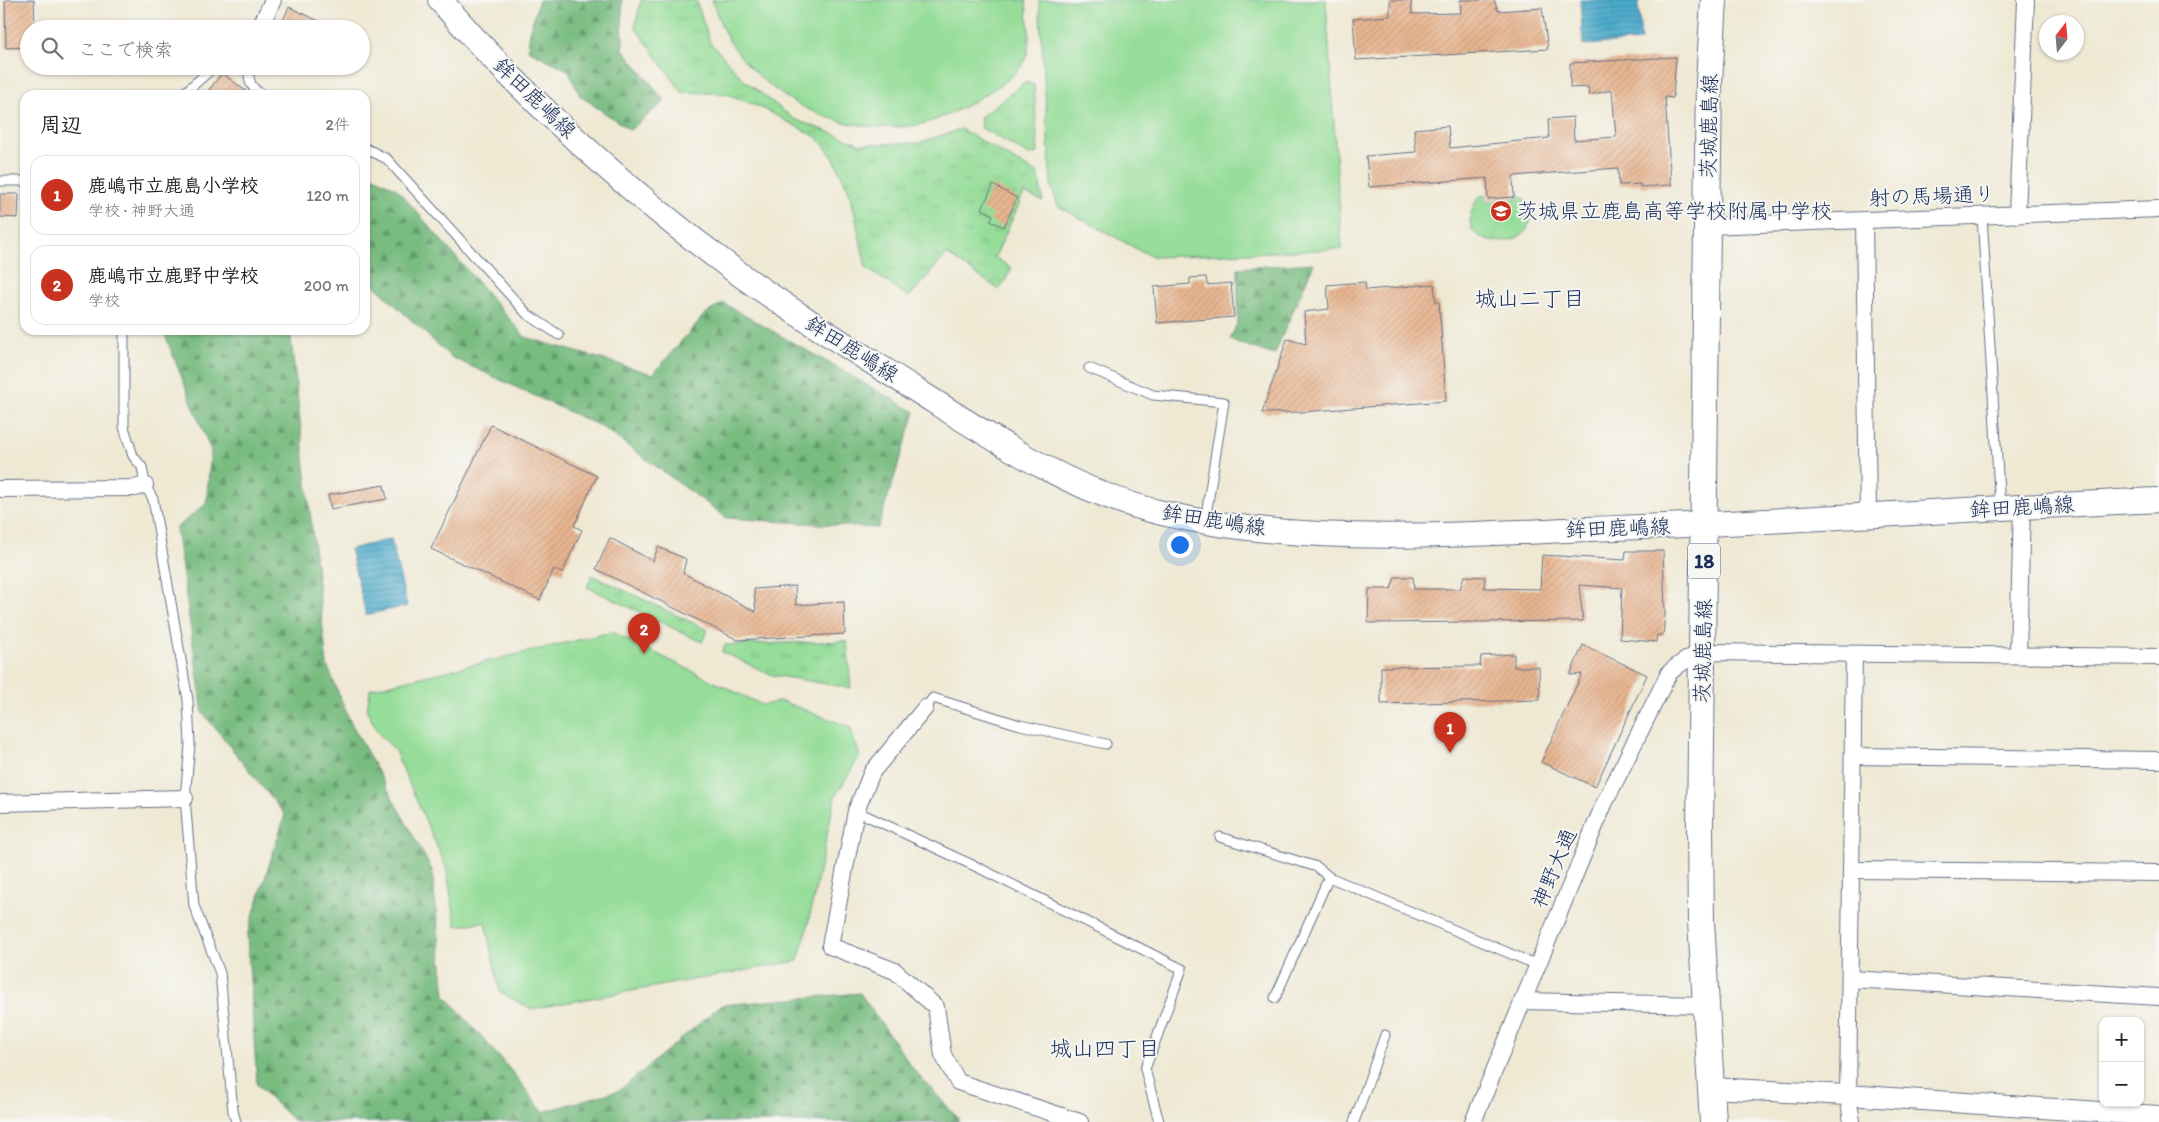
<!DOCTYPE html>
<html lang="ja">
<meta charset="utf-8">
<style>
:root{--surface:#fff;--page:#f2f2f2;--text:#222;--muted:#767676;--line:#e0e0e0;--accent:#c8321e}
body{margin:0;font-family:Itim,"Klee One",sans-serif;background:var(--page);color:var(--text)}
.controls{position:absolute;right:15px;bottom:15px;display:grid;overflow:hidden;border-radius:10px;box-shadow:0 1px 4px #0004}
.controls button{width:45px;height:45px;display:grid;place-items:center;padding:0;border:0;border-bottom:1px solid var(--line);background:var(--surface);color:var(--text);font:25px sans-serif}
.compass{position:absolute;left:2039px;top:15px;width:45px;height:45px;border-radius:50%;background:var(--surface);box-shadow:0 1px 4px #0004;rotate:16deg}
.you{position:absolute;left:1179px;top:544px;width:18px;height:18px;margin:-12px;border:4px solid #fff;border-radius:50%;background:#1a73e8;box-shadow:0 0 0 8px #1a73e833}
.badge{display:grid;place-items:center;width:32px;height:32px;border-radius:50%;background:var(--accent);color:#fff;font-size:16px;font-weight:700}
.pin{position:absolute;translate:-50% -41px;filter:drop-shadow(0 1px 2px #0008)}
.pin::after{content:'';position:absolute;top:26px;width:18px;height:15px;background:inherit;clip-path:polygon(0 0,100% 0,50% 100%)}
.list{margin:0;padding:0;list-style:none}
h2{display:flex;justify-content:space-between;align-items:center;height:65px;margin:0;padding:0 20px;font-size:21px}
h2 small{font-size:16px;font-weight:400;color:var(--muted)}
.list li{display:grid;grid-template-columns:32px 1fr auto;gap:15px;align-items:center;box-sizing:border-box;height:80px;margin:0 10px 10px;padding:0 10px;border:1px solid var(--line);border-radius:15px}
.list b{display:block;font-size:19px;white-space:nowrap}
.list p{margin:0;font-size:16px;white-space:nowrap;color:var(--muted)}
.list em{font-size:16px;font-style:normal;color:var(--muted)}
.icon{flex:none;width:28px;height:28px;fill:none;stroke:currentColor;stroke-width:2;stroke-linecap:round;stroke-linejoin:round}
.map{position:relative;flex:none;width:2159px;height:1122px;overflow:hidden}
.search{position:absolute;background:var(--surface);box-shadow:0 1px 4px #0004;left:20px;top:20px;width:350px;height:55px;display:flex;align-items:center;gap:12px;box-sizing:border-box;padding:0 18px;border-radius:28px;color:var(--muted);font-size:19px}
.panel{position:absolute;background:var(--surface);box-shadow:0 1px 4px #0004;left:20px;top:90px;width:350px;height:245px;border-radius:15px}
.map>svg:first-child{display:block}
.grass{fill:url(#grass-tufts);stroke:#58867b}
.forest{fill:url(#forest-firs);stroke:#4a766f}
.green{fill:#95dd98;stroke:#58867b}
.water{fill:url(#water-rules);stroke:#336c94}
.building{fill:url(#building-hatch)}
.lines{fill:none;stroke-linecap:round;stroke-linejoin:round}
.service-casing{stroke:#657087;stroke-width:11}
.minor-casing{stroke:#657087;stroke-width:18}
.tertiary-casing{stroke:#657087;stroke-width:22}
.secondary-casing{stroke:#657087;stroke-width:26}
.primary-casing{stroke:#657087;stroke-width:28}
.service{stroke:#fff;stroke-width:9}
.minor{stroke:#fff;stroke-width:16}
.tertiary{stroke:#fff;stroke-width:20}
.secondary{stroke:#fff;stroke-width:24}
.primary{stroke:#fff;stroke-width:26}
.labels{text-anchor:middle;stroke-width:4;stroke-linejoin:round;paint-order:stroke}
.shield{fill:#f6f6f2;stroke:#5d6b8a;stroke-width:1}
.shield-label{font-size:20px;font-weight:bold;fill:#1b2f5e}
.street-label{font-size:21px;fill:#1b2f5e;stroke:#f6f6f2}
.poi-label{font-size:21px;fill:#1b2f5e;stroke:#f6f6f2;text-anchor:start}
.neighbourhood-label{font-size:22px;fill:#1b2f5e;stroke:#f6f6f2}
</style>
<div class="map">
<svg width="2159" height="1122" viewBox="0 0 2159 1122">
<defs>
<pattern id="grass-tufts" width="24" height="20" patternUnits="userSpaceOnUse" patternTransform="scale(1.25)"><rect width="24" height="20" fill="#95dd98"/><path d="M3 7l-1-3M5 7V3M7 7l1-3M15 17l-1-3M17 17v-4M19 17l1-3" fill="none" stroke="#80be85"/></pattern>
<pattern id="forest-firs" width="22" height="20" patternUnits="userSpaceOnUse" patternTransform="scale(1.25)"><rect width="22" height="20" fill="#78bc80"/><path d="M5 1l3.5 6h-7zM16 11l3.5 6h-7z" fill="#62996c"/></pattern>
<pattern id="water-rules" width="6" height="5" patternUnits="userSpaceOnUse" patternTransform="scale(1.25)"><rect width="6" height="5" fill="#4baaca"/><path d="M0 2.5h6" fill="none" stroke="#3e8ba7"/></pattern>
<pattern id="building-hatch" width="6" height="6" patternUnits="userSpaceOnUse" patternTransform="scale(1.25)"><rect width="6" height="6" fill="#e8b590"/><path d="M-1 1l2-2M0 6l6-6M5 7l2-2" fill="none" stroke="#c69c7f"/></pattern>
</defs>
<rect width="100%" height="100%" fill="#f6f6f2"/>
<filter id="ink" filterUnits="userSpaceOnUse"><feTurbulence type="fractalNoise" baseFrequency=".02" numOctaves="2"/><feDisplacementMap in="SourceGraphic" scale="10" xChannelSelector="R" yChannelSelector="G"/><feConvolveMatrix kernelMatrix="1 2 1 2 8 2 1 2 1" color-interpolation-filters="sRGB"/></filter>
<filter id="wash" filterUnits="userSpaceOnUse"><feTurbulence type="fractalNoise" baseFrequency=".0096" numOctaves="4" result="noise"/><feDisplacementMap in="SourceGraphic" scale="20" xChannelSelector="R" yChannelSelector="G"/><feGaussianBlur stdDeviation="1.12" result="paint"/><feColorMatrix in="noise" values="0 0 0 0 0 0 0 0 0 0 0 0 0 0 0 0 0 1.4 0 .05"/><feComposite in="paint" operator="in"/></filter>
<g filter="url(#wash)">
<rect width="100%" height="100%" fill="#efe9d4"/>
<g class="grass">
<polygon points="641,0 696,0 710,42 744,80 794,119 861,144 919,143 961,129 1038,174 1043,201 1024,193 995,257 1012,269 999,290 947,254 909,297 866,268 851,196 834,159 818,138 760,107 727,94 682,92 635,27"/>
<polygon points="1025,82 1034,85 1038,153 1029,155 981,128 980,117"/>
<polygon points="592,575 708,630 702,642 587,587"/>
<polygon points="847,641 851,688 772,675 722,652 725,645"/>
</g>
<g class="forest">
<polygon points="539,0 622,0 623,49 665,101 630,130 580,96 568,70 528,50 530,30"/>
<polygon points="365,172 397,189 525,337 653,374 705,314 723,303 915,412 878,528 727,518 602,427 451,357 365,277"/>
<polygon points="1314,263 1274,355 1230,340 1238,321 1238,268"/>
<polygon points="163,330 290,330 327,665 349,719 432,870 445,995 513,1073 543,1112 620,1090 721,1005 860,993 914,1070 958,1118 958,1122 295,1122 257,1085 247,935 285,815 203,713 176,528 206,504 211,451"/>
</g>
<g class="green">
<path d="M712,0H1026C1027,19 1033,42 1025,60C1016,78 992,90 976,100C957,111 938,121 917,125C844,137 771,103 730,42C722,29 717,14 712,0Z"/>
<polygon points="1039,0 1326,0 1342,249 1155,257 1137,249 1058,206 1051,185"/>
<path d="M1517,194L1526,200L1532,214C1531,219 1529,225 1527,229C1514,251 1446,246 1479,197L1485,195L1486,201L1517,199Z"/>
<polygon points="612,632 762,705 781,701 850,727 860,756 835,797 807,929 798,961 531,1009 500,992 485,922 456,926 446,867 394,749 379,734 367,711 370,689"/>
</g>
<g class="water">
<polygon points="1580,0 1638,0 1641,41 1583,45"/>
<polygon points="391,539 407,606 366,615 350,549"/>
</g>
<g id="blocks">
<g class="building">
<polygon points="5,0 34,0 35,29 29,29 29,47 6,48"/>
<polygon points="1390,0 1411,0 1412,14 1461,13 1460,0 1494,0 1498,11 1542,8 1548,49 1356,60 1353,19 1390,16"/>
<polygon points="289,7 336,29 279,29"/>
<polygon points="1676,57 1673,98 1665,97 1671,185 1640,187 1640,184 1619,185 1618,168 1513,176 1514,197 1488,199 1487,178 1369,187 1366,156 1416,152 1414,129 1448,126 1450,148 1549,138 1548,119 1573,117 1574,140 1616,137 1612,90 1589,95 1588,87 1570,88 1570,63"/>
<polygon points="222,73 251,95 205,95"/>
<polygon points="993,185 1017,198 1004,227 990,221 993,215 982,209"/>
<polygon points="0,194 19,194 18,218 0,217"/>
<polygon points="1206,277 1207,285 1231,283 1234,317 1157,323 1154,287 1190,284 1190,278"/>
<polygon points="1365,282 1366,290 1434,284 1436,302 1439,302 1446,401 1300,412 1262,413 1287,339 1306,344 1304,312 1329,309 1327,285"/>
<polygon points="491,425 597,476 574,526 582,530 562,573 554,569 540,600 431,549"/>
<polygon points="384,485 387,499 331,509 328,495"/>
<polygon points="610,538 653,561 658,547 686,559 683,573 756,612 754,589 795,586 796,605 844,602 845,634 738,640 596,569"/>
<polygon points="1626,551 1663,551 1665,615 1663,635 1657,635 1656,642 1620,639 1622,588 1579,585 1583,621 1368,623 1369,589 1391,589 1395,577 1413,577 1414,589 1460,589 1464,576 1485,577 1484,588 1540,589 1542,555 1625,560"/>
<polygon points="1583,645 1647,675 1595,787 1541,762 1582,674 1570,675"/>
<polygon points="1514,654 1514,667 1539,667 1540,700 1381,704 1381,667 1480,666 1481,656"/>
</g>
</g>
</g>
<g filter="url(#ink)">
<use href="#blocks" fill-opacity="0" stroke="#657087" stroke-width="1"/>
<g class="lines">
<g class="service-casing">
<g id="service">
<path d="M249,66C248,81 250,88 263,95"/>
<polyline points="182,95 215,66"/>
<polyline points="365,148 387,159 527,314 559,335"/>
<polyline points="0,181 25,181"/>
<polyline points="1982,216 2000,508"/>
<polyline points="124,330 124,427 133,456 142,467 145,485 153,499 188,700 190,745 185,798 194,906 220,973 233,1111 236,1122"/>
<polyline points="1089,368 1153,395 1224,402 1205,521"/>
<polyline points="925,708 933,698 1020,725 1106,744"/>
<polyline points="856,811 981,869 1182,969 1145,1069 1159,1122"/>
<polyline points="1220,837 1317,867 1329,877 1537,965"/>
<polyline points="1275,998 1329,877"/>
<polyline points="1354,1122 1385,1035"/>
</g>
</g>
<g class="minor-casing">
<g id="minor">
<polyline points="259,29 273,0"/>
<polyline points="2017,215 2026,0"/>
<polyline points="1864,220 1868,515"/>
<polyline points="1707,226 2159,209"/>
<polyline points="0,489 135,488 145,485"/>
<polyline points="2018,655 2022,506"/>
<polyline points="925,708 872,772 856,811 830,946 895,971 936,1007 943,1055 958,1082 1080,1122"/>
<polyline points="1853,756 2159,760"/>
<polyline points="0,803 185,798"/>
<polyline points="1851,870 2159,873"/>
<polyline points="1850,979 2159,997"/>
<polyline points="1522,1001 1705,1005"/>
<path d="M1473,1122L1604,804L1669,673C1680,663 1689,657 1703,652L2159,657"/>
<polyline points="1852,1122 1848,1095 1854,654"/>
</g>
</g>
<g class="tertiary-casing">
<polyline id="tertiary" points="1710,1088 1848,1095 2159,1116"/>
</g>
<g class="secondary-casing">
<path id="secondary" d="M440,0C524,97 630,194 734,270C793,313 855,351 916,390C994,439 1072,492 1162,513C1302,546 1447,535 1589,529C1779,522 1969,509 2159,500"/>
</g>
<g class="primary-casing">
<polyline id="primary" points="1713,1122 1701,921 1700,828 1707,226 1709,82 1714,0"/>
</g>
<use href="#service" class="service"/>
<use href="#minor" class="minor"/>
<use href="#tertiary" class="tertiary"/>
<use href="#secondary" class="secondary"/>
<use href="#primary" class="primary"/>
</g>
</g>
<defs>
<g id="school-disc" transform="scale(1.125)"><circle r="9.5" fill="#c8321e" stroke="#f6f6f2"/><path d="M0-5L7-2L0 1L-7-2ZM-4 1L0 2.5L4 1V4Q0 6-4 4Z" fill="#fff"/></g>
</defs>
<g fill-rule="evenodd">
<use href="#school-disc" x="1501" y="211"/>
</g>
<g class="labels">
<rect class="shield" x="1688" y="543.5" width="32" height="35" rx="4"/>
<g class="shield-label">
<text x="1704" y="568">18</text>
</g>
<g class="street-label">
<text transform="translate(535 98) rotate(44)" y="7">鉾田鹿嶋線</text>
<text transform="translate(1709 126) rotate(-89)" y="7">茨城鹿島線</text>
<text transform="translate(1932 196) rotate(-2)" y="7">射の馬場通り</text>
<text transform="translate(852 349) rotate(32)" y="7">鉾田鹿嶋線</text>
<text transform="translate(2022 507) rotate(-3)" y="7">鉾田鹿嶋線</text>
<text transform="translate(1214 520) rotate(9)" y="7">鉾田鹿嶋線</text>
<text transform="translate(1618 528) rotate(-2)" y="7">鉾田鹿嶋線</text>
<text transform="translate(1703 651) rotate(-89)" y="7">茨城鹿島線</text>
<text transform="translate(1554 868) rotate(-67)" y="7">神野大通</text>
</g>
<g class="poi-label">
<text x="1517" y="218">茨城県立鹿島高等学校附属中学校</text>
</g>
<g class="neighbourhood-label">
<text x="1530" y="306">城山二丁目</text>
<text x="1105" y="1056">城山四丁目</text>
</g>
</g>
</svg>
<div class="controls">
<button>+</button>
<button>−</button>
</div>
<svg class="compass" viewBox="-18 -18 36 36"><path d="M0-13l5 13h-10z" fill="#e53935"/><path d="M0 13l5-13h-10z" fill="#767676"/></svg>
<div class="you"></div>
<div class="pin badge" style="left:1450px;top:753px">1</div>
<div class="pin badge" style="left:644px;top:654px">2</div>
<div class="search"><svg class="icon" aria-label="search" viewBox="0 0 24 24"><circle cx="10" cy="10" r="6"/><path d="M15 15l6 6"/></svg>ここで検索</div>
<section class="panel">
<h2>周辺<small>2件</small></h2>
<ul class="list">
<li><span class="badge">1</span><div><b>鹿嶋市立鹿島小学校</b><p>学校 · 神野大通</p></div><em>120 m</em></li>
<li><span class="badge">2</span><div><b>鹿嶋市立鹿野中学校</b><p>学校</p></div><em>200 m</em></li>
</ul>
</section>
</div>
